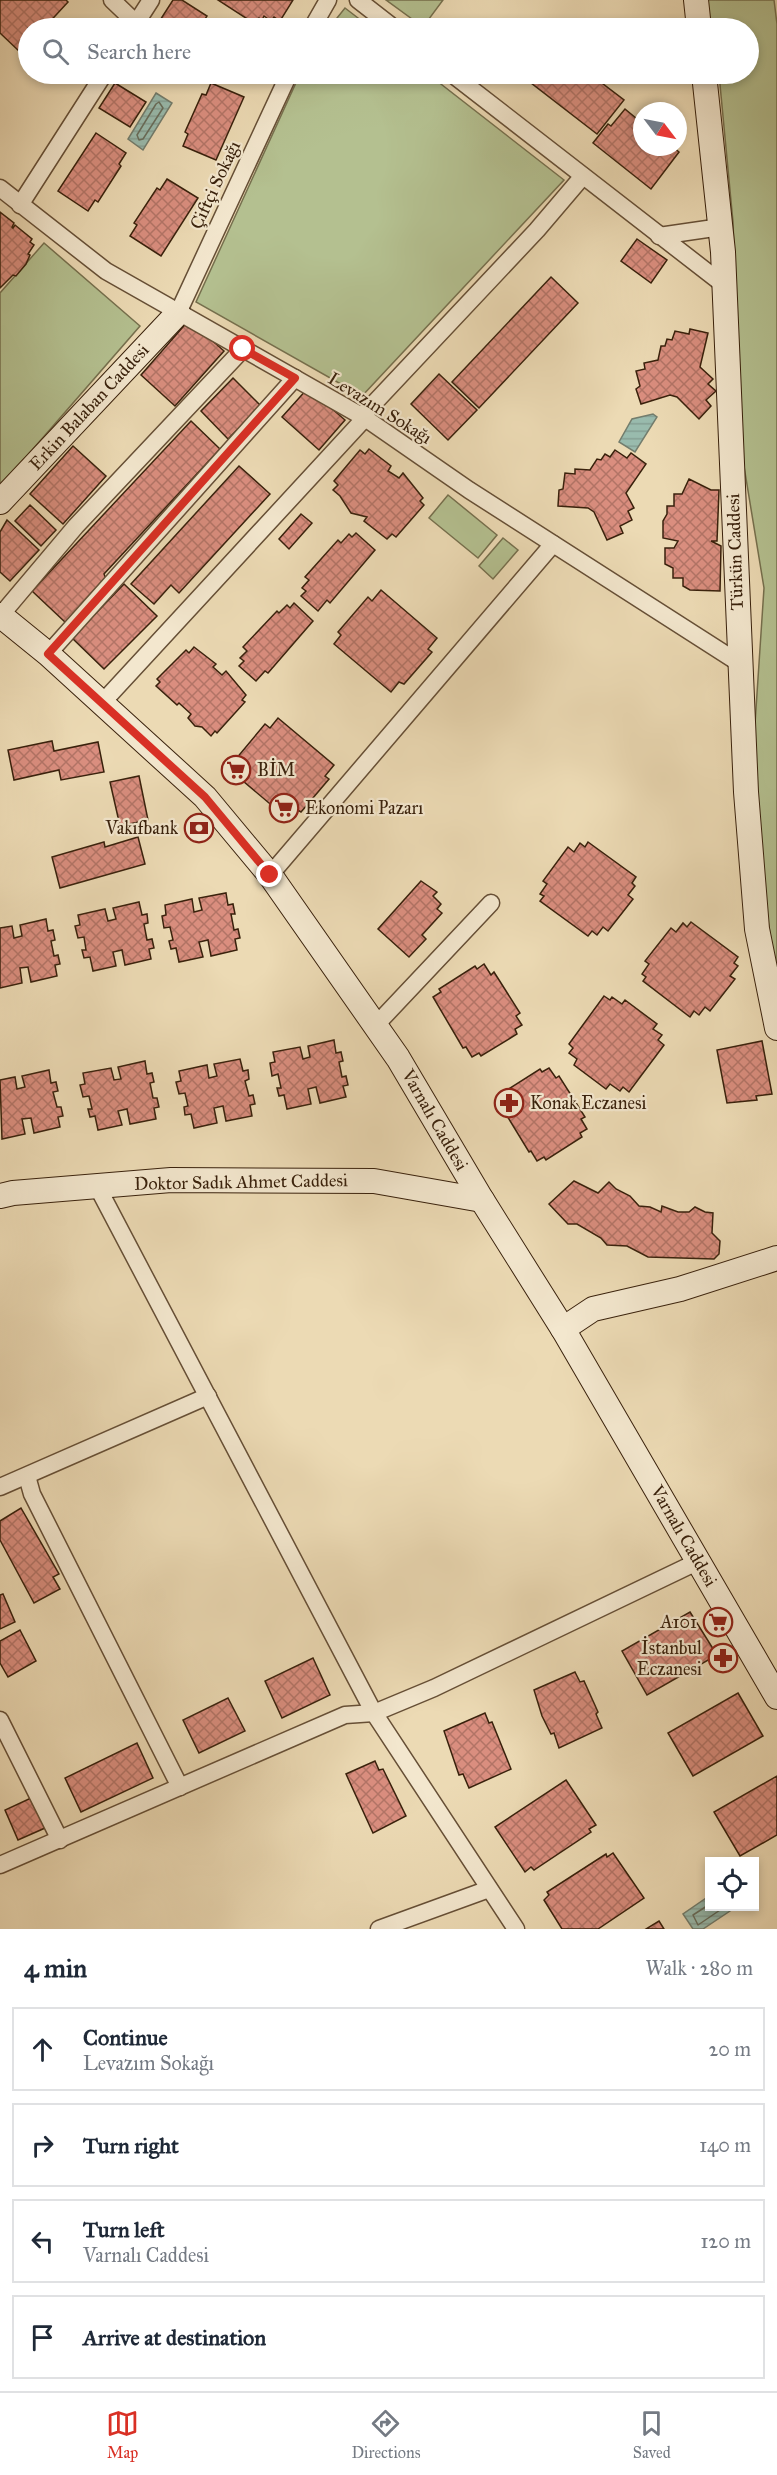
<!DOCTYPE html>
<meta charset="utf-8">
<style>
:root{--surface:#fff;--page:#f2f2f3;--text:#1f2937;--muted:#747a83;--line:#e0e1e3;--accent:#d93025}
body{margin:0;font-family:"IM FELL Great Primer",serif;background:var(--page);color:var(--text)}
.controls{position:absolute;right:18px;bottom:18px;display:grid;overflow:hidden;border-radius:0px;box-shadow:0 3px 9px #0003}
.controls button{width:54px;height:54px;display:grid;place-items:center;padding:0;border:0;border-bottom:2px solid var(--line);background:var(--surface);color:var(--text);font:30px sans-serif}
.compass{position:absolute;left:633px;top:102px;width:54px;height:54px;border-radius:50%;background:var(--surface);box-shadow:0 3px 9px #0003;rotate:122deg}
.stop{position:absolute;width:18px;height:18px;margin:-14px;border:4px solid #d93025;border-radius:50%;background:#fff}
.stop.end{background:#d93025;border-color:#fff;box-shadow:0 2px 6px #0008}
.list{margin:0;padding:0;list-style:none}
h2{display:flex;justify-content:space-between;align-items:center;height:78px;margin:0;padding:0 24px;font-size:26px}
h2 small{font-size:20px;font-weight:400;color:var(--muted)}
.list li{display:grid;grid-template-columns:39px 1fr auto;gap:18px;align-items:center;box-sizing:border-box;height:84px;margin:0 12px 12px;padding:0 12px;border:2px solid var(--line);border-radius:0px}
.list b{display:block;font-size:22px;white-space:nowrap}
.list p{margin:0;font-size:20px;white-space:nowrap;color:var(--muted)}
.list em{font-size:20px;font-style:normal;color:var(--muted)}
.icon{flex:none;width:33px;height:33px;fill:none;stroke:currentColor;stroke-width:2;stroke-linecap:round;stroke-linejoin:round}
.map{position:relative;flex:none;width:777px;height:1929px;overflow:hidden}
.search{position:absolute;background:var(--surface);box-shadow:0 3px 9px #0003;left:18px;right:18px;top:18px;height:66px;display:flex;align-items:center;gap:15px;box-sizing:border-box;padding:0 21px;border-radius:33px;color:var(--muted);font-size:22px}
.sheet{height:462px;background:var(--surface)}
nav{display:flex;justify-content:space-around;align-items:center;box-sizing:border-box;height:84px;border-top:2px solid var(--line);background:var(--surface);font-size:16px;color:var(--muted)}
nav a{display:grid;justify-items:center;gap:3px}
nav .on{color:var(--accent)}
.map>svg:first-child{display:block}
.green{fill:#b4c090;stroke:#76704e;stroke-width:1.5}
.water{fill:url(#water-rules);stroke:#737d6d;stroke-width:1.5}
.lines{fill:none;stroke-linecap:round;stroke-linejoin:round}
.shore{stroke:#696e5c;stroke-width:1.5}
.building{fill:url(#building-cross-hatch);stroke:#39210c;stroke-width:1.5}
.street-casing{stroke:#664f36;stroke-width:19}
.secondary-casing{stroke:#39210c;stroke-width:26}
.street{stroke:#f3e7ce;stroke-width:16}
.secondary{stroke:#f3e7ce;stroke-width:24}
.route{stroke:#d93025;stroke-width:8}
.labels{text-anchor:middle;stroke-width:4.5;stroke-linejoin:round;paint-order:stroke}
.street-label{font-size:18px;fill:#39210c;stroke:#f3e7ce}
.poi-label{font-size:18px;fill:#39210c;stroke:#f3e7ce;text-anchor:start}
</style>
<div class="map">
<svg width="777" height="1929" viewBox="0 0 777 1929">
<defs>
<pattern id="water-rules" width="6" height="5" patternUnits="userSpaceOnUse" patternTransform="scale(1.5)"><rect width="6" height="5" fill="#99bbad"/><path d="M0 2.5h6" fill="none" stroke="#85a094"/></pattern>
<pattern id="building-cross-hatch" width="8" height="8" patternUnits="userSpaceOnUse" patternTransform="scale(1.5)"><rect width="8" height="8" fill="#da8e7f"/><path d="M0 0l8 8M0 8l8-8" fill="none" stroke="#b27466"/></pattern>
</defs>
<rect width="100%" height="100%" fill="#ecdab4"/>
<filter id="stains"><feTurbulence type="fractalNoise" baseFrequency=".00333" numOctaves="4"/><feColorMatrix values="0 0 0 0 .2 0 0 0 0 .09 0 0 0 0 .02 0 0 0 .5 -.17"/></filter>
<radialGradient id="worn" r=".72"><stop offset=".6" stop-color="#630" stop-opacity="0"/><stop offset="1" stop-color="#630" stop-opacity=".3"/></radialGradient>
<g class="green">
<polygon points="386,0 443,0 423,27"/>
<polygon points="705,0 774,0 777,24 777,974 756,851 755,724 764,588 741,448 733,222 719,74 748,74 748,28 711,28"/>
<polygon points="345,8 371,28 329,28"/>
<polygon points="300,74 428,74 564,180 362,396 196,302"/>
<polygon points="44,243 140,326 0,487 0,293"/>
<polygon points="448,495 497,535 478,558 429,518"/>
<polygon points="503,538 518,550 493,579 479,566"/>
</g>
<g class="water">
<polygon points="156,93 172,103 143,150 128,139"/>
<polygon points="653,414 657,417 635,452 619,442 632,419"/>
<polygon points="709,1896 710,1906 736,1907 703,1929 693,1929 683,1914"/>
</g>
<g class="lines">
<g class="shore">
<polygon points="159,102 163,108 143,139 139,140 137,135 156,104"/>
<polyline points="710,1904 693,1915 698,1925 726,1906"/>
</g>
</g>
<g class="building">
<polygon points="0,0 66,0 68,2 44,28 28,28 28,45 21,53 0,33"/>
<polygon points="173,0 182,0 207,16 200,27 202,28 155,28"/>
<polygon points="218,0 293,0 280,21 274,17 271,21 264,16 262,20 259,18 255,24"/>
<polygon points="530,74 590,74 624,100 597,134 526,79"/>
<polygon points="115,83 146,102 130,127 99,108"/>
<polygon points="211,83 244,97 216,160 183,146 188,134 185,132 202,94 206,95"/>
<polygon points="625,109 642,123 642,147 673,147 679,152 651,189 593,143 608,124 611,126"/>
<polygon points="96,133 126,153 119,164 121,166 98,202 95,200 88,211 58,191"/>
<polygon points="167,179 198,198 161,256 130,236 137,225 134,223 157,188 160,190"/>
<polygon points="0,212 14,223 12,227 13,228 15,225 32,239 30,242 34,245 28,254 30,255 26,264 16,276 13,275 0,288"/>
<polygon points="637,239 667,260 651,283 621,261"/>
<polygon points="551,277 578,303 479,408 452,382"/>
<polygon points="189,320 224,351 175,406 141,375"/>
<polygon points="690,329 708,333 700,367 713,379 708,384 716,391 706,400 711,406 699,419 677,397 670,395 641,404 636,389 640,386 636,371 645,369 644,363 658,360 661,346 665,346 667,339 672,340 675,331 689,334"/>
<polygon points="439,374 477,410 448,440 411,404"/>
<polygon points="233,378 261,406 228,439 201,411"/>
<polygon points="308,388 345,420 319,450 282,417"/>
<polygon points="191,421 220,449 104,574 106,579 66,623 32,591"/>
<polygon points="73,446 106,476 63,524 30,494"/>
<polygon points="369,449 391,466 388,471 399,478 403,473 423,498 420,501 424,505 396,537 392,534 387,539 364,521 367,517 351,513 340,496 333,490 338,485 334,481 360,450 365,454"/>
<polygon points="615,450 627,458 631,453 646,464 626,493 634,508 628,511 632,520 620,526 623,533 607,540 594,512 588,508 558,506 559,490 563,489 565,473 575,474 575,469 590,470 597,459 601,460 605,454 610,457"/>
<polygon points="239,466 270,494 179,593 171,585 154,604 131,584"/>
<polygon points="689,479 711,490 719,490 717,541 711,541 721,546 720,591 690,590 683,586 683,578 673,578 673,568 665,564 665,548 674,548 678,541 663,538 663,521 667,514 667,506 674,506 674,494 682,494"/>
<polygon points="30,505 56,530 41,546 15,521"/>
<polygon points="301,514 312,523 289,549 279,539"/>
<polygon points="7,520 39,550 10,581 0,572 0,532"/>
<polygon points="356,533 375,550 330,603 327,600 318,611 301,596 306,591 302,588 309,580 305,577 338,540 341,543 349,534 352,537"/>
<polygon points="124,584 157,616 104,669 72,638"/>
<polygon points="381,590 437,638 428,649 432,652 404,684 399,682 391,692 334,644 341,635 338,632 368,597 372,601"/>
<polygon points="294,603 313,621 268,673 265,671 256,681 239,666 244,661 240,658 247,651 243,647 277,611 279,613 287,605 290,608"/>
<polygon points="194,647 216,664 213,667 222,675 226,671 246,695 242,700 245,702 217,733 215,731 211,736 202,727 195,726 188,718 191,714 179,703 177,705 156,686 160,682 157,679 186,650 189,653"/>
<polygon points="278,718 334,765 325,776 329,779 301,812 296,809 288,819 231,771 238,762 235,760 265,724 270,728"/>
<polygon points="52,741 54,751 98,742 104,772 61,780 59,770 14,780 8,750"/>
<polygon points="139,776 148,820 120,826 110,782"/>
<polygon points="138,837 145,864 60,888 52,857 104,842 105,847"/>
<polygon points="588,842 636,877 632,883 635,886 628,895 633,899 608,931 603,927 597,935 592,931 588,936 540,901 544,896 540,894 547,884 543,881 568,847 574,852 580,843 585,847"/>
<polygon points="421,881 437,892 433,896 441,904 437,909 442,913 422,935 426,939 409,957 378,929"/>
<polygon points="226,893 228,905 233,904 235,914 231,914 234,930 238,929 240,938 235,939 237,950 211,956 208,940 199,942 203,957 179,962 176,948 171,949 169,941 173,940 170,927 164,928 162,916 166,915 165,905 192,899 194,912 202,910 199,898"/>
<polygon points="139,902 142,915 147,914 148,923 144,924 147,940 152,939 154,948 149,949 151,959 125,965 122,950 113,952 116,966 93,971 90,957 84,958 82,950 86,950 84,937 78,938 75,926 80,925 78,915 105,909 108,921 116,919 113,908"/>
<polygon points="46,919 48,931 53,930 55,940 51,941 54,956 58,955 60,964 55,965 57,976 31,982 28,967 20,968 22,983 0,988 0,928 12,926 14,938 22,936 20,925"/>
<polygon points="691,922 738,957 734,963 738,966 730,976 735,979 710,1011 705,1007 699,1015 694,1011 690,1017 643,981 646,977 642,974 649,964 645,961 671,928 676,932 683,923 687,927"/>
<polygon points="484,964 491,975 494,972 520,1013 516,1016 522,1025 515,1029 517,1034 481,1056 479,1053 472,1057 466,1047 463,1048 433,997 441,992 439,989 475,966 477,969"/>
<polygon points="604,996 610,1000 612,997 622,1004 625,1000 657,1024 653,1029 662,1035 658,1040 664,1045 629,1092 623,1087 620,1091 610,1084 606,1089 574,1065 577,1059 569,1053 573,1048 569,1044"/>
<polygon points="334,1040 336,1053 341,1052 343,1061 339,1062 342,1077 346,1076 348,1085 343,1086 346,1097 320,1103 316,1087 308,1089 311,1104 287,1109 284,1095 279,1096 277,1088 281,1088 278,1074 272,1076 270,1063 275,1062 273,1052 300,1047 303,1059 310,1057 308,1046"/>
<polygon points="762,1041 772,1094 756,1096 757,1100 727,1103 717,1050"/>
<polygon points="240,1059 243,1071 248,1070 249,1079 245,1081 249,1096 253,1095 255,1104 250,1105 252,1116 226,1121 223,1106 214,1108 217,1123 194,1128 191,1114 185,1115 184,1107 188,1106 185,1093 179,1094 176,1082 181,1081 179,1071 207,1065 209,1078 217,1076 214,1064"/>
<polygon points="145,1061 147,1074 152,1073 154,1082 150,1083 153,1098 157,1098 159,1107 154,1108 156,1119 130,1124 127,1109 118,1111 122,1125 98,1130 95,1116 90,1117 88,1109 92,1109 89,1096 83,1097 80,1085 85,1084 83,1073 111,1068 114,1080 121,1079 118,1067"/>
<polygon points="549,1068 556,1078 559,1076 585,1117 581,1119 587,1129 580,1133 582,1137 546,1160 544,1157 537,1161 531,1151 529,1152 498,1101 506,1096 504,1092 540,1069 542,1072"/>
<polygon points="49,1070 51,1083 56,1082 58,1091 53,1092 57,1107 61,1107 63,1116 58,1117 60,1127 34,1133 31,1118 22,1119 25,1134 2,1139 0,1080 15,1077 17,1089 25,1087 22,1076"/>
<polygon points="574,1181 598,1193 609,1182 616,1189 630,1196 639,1206 650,1207 661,1212 662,1206 678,1212 689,1212 695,1207 705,1212 713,1213 712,1233 720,1241 719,1254 714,1259 648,1257 627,1246 607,1245 601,1238 577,1224 568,1224 549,1204"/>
<polygon points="21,1508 59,1574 53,1577 60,1589 34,1603 0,1540 0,1521"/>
<polygon points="3,1594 15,1622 0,1629 0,1595"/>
<polygon points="690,1612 717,1655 647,1695 622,1651"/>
<polygon points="20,1630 36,1661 8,1677 0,1663 0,1641"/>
<polygon points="313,1658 330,1695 282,1718 265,1681"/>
<polygon points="575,1672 580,1682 584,1681 598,1712 596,1714 602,1728 559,1748 554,1733 551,1734 542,1716 534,1690"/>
<polygon points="738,1693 763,1736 693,1776 668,1733"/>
<polygon points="228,1698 245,1731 199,1753 183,1720"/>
<polygon points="485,1713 489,1723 492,1722 511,1769 469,1788 463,1774 459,1775 444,1731"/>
<polygon points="137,1743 153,1778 81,1812 65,1778"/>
<polygon points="375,1761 379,1770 383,1769 406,1816 373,1833 346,1774"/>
<polygon points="777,1776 777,1835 740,1856 714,1812"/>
<polygon points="566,1780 596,1825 589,1829 591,1832 534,1870 531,1867 525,1872 495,1827"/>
<polygon points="31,1798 45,1828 18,1840 5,1810"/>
<polygon points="613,1853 644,1898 598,1929 562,1929 544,1900 549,1895 547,1892 606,1854 607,1857"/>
<polygon points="659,1921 664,1929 646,1929"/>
</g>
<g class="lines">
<g class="street-casing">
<g id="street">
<polyline points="112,0 136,23"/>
<polyline points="358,0 394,28"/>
<polyline points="133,28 151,0"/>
<polyline points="312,28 328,0"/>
<polyline points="452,74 724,285"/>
<polyline points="0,188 106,271 365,418 469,490 739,663"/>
<polyline points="20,205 104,74"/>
<polyline points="659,236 721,227"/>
<polyline points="178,313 289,74"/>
<polyline points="363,415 537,230 583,176"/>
<polyline points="1,615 76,526 243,349"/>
<polyline points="48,654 295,378"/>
<polyline points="102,703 365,418"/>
<polyline points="270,875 553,544"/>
<polyline points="375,1026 491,903"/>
<polyline points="97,1186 374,1713 516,1929"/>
<polyline points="27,1476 32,1494 180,1787"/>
<polyline points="0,1487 208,1396"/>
<polyline points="0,1720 60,1840"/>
<polyline points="0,1865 345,1715 374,1713 434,1688 699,1561"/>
<polyline points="379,1929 489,1889"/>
</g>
</g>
<g class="secondary-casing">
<g id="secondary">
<polyline points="696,0 699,28"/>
<polyline points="704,74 723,252 746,792 757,929 777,1028"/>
<polyline points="0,502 178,313"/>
<polyline points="0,615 48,654 205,797 270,875 398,1058 482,1200 563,1329 777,1697"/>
<polyline points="0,1196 13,1193 171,1180 374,1181 482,1200"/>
<polyline points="563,1329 593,1309 680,1289 777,1258"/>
</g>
</g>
<use href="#street" class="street"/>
<use href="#secondary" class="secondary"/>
</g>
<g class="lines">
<polyline class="route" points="243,349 295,378 48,654 205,797 270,875"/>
</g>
<defs>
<g id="supermarket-ring" transform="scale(1.5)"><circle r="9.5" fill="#f3e7ce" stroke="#8f2418" stroke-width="1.5"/><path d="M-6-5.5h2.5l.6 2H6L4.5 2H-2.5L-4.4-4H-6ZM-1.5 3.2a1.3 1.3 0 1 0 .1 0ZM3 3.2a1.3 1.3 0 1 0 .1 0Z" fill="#8f2418"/></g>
<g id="bank-ring" transform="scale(1.5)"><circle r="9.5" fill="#f3e7ce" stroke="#8f2418" stroke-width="1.5"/><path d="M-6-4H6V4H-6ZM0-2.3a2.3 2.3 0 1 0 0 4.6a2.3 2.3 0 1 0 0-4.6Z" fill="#8f2418"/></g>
<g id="pharmacy-ring" transform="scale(1.5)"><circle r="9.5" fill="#f3e7ce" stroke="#8f2418" stroke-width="1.5"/><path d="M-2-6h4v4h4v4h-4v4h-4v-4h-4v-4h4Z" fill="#8f2418"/></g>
</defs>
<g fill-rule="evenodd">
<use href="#supermarket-ring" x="236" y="770"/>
<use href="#supermarket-ring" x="284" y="808"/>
<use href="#bank-ring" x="199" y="828"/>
<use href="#pharmacy-ring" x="509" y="1103"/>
<use href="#supermarket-ring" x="718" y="1622"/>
<use href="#pharmacy-ring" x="723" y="1658"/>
</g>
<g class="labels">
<g class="street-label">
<text transform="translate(215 185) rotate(-65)" y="6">Çiftçi Sokağı</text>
<text transform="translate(89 407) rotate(-47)" y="6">Erkin Balaban Caddesi</text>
<text transform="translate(380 408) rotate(32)" y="6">Levazım Sokağı</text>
<text transform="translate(735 552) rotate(-92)" y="6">Türkün Caddesi</text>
<text transform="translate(435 1120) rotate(60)" y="6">Varnalı Caddesi</text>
<text transform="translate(241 1182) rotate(-1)" y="6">Doktor Sadık Ahmet Caddesi</text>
<text transform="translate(684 1536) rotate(60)" y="6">Varnalı Caddesi</text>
</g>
<g class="poi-label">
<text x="257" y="776">BİM</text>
<text x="305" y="814">Ekonomi Pazarı</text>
<text x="178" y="834" text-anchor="end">Vakıfbank</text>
<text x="530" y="1109">Konak Eczanesi</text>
<text x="697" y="1628" text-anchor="end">A101</text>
<text x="702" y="1654" text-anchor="end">İstanbul<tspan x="702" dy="21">Eczanesi</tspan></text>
</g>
</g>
<rect width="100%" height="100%" filter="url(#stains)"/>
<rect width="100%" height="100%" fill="url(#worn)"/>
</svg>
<div class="controls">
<button><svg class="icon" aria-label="locate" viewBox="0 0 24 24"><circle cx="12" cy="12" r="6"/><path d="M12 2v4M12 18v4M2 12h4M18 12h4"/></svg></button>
</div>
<svg class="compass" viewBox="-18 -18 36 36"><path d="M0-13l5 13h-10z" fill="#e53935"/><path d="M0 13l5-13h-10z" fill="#747a83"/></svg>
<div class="stop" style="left:243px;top:349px"></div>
<div class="stop end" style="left:270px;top:875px"></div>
<div class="search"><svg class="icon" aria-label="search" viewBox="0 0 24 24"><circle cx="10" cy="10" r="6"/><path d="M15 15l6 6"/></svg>Search here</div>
</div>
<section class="sheet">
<h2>4 min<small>Walk · 280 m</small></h2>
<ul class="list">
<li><svg class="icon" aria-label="ahead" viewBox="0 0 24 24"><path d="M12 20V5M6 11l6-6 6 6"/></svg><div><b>Continue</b><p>Levazım Sokağı</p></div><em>20 m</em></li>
<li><svg class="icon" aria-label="right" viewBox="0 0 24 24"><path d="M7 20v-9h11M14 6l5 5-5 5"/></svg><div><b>Turn right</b></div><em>140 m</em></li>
<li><svg class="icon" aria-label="left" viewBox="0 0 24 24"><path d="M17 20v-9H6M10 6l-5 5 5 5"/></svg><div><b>Turn left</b><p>Varnalı Caddesi</p></div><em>120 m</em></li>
<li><svg class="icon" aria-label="arrive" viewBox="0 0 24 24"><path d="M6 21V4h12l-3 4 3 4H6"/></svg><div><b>Arrive at destination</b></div></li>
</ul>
</section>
<nav>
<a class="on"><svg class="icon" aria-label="map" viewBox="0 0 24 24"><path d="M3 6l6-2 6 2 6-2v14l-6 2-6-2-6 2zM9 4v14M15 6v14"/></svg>Map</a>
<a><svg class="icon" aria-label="directions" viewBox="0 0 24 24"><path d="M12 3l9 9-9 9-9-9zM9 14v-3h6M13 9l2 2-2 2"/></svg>Directions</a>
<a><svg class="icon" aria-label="saved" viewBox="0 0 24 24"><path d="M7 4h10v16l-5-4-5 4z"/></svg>Saved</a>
</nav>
